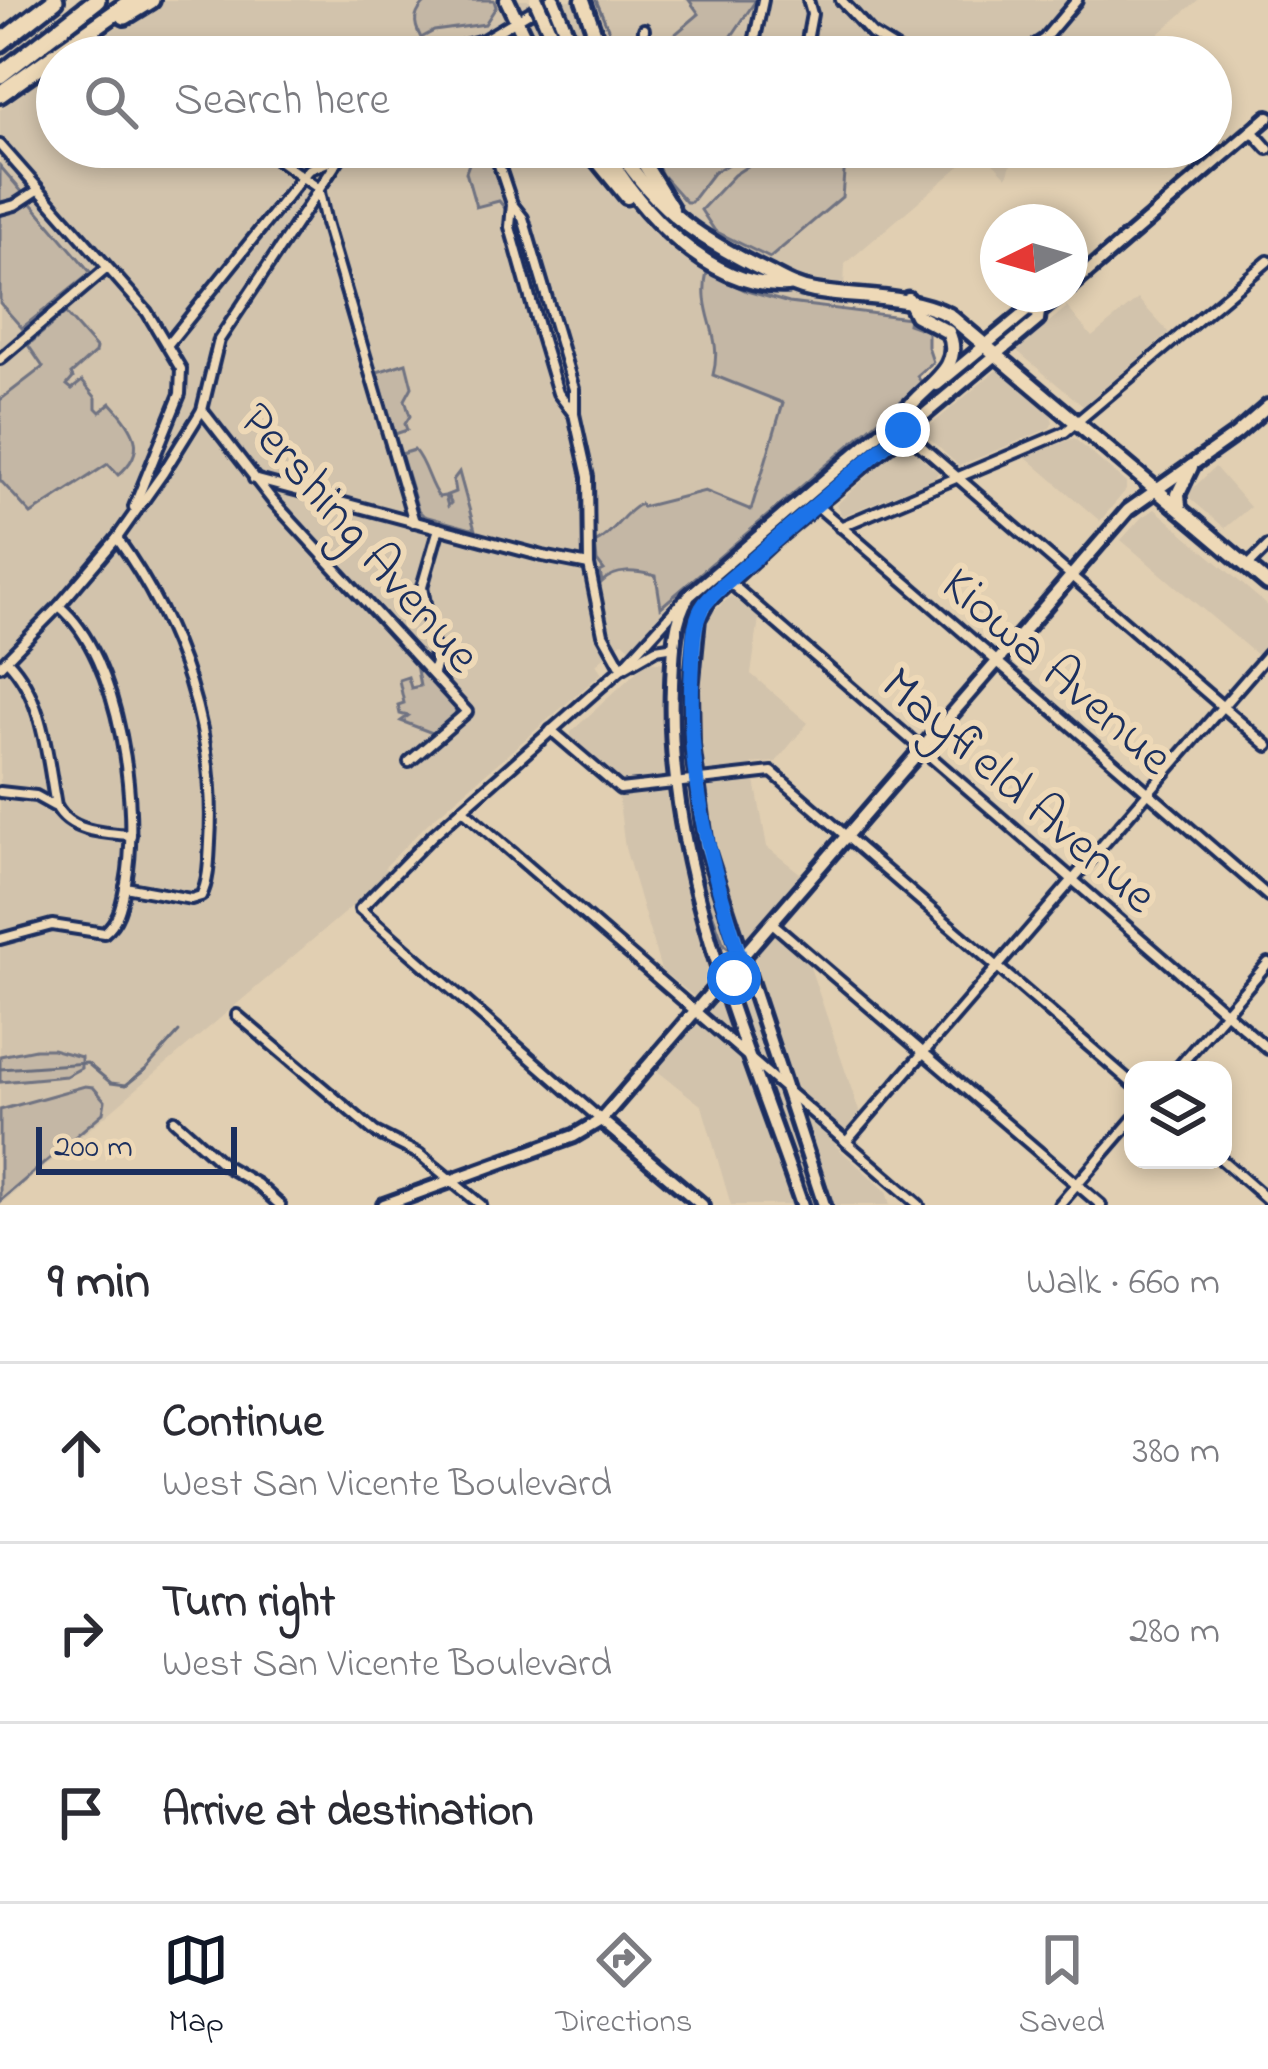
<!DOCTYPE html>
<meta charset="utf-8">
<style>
:root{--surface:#fff;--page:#f2f2f3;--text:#2b2b33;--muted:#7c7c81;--line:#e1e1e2;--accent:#111827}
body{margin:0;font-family:"Indie Flower",sans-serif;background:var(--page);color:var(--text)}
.controls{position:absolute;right:36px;bottom:36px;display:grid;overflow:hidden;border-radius:24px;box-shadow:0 6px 18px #0003}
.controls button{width:108px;height:108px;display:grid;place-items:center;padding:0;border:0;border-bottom:3px solid var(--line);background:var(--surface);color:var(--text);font:60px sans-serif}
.compass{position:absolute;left:980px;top:204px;width:108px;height:108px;border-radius:50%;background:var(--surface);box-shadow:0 6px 18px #0003;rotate:265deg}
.scale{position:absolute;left:36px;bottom:30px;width:201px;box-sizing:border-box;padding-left:12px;border:6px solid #1b2f5e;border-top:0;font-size:33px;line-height:42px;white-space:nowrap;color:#1b2f5e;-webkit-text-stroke:9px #eed9b7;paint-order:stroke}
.stop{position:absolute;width:36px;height:36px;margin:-27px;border:9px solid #1a73e8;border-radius:50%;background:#fff}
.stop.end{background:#1a73e8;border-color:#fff;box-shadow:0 3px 12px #0008}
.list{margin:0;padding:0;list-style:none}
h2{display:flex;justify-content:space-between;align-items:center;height:156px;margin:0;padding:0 48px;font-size:51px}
h2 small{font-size:39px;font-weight:400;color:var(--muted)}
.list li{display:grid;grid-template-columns:78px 1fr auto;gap:36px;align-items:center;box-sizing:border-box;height:180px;padding:0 48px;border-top:3px solid var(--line)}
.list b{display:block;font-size:45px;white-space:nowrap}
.list p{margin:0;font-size:39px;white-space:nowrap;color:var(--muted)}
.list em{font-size:39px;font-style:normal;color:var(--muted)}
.icon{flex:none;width:66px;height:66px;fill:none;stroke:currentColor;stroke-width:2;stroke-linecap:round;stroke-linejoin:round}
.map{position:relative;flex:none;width:1268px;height:1205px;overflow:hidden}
.search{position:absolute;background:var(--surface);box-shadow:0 6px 18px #0003;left:36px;right:36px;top:36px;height:132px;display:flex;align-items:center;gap:30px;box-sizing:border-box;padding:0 42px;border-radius:66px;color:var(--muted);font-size:45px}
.sheet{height:696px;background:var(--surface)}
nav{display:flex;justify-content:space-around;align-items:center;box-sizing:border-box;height:168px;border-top:3px solid var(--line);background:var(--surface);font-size:33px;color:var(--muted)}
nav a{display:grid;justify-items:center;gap:6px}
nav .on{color:var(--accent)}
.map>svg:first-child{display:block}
.built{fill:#d2c3ac}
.green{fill:#c4b7a5;stroke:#707382;stroke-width:3}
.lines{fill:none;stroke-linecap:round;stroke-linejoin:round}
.stream{stroke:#686d7e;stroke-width:3}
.street-casing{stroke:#1b2f5e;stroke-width:16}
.secondary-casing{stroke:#1b2f5e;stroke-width:20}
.primary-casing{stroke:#1b2f5e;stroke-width:21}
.highway-casing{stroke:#1b2f5e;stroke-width:24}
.street{stroke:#eed9b7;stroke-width:8}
.secondary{stroke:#eed9b7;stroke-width:10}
.primary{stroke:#eed9b7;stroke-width:12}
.highway{stroke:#eed9b7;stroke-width:15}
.primary-bridge-casing{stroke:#1b2f5e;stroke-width:21;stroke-linecap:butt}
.primary-bridge{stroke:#eed9b7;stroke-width:12}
.route{stroke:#1a73e8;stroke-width:15}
.labels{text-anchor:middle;stroke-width:12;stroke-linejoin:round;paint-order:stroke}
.street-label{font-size:51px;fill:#1b2f5e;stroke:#eed9b7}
</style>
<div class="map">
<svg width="1268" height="1205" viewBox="0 0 1268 1205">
<rect width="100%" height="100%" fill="#e1cfb2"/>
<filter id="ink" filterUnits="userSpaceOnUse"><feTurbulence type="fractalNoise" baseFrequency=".00833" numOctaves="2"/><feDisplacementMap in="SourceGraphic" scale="24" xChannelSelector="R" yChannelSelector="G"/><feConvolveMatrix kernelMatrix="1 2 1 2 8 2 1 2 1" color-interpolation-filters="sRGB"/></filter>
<g filter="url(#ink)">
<g class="built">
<polygon points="160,0 1198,0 1132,57 70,57"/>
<polygon points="57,67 57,147 1028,147 1012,161 1007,177 980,149 845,264 843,310 909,318 908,324 928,331 928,347 933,362 917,376 922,383 671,600 631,648 623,641 596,664 602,673 427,824 385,867 390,874 0,1205 0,110"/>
<polygon points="1138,299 1169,333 1083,406 1016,350 1067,307 1092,337"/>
<polygon points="999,368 1051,414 1053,422 1050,428 959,466 924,434 925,430"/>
<polygon points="1074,438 1126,483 1126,490 1100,521 1026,457"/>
<polygon points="904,443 938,472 935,478 842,516 836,505"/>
<polygon points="1215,467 1250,507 1225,528 1186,495"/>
<polygon points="1155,509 1268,606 1268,643 1258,656 1121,540 1142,517"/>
<polygon points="731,596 759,618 751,674 808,723 776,762 752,764 767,847 801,874 760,921 809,964 860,1114 835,1145 886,1191 890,1205 731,1205 702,1106 656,1070 709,1009 661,970 625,848 616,779 571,738 571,732 648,661 702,667 710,615"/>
</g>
<g class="green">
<path d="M428,0H494L496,7L485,24L434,31L421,38C412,21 414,13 428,0Z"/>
<polygon points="689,0 756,0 727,43 666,42 699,14"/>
<polygon points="648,147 757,147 713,173 691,202 686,202 662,175"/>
<polygon points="777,147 860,147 845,161 842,197 770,258 715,231 701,210 734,175"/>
<polygon points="488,151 505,198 504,207 499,201 476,207 466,172 471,158"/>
<polygon points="0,166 91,273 22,328 0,303"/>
<path d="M707,272L747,291L789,303L909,318L908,324L928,331V347L933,362L917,376L922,383L661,607L656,576C636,571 616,568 602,582L600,572L604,570L597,561L595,543C618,530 620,515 640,504L642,507L705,491L751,510L783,403L713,375C724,333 697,314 707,272Z"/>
<path d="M65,313L96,348L95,353L71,374L73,378L67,385L72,389L82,381L96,398V408L100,412L111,403C134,428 149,450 118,475L108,464L31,514L0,480V400L43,367L28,345Z"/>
<polygon points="406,363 412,387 405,400 410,416 405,424 407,430 395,434 377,372"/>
<path d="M414,450C426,463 429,486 439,497L445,496L448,506L451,503L447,495L455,492L453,480L459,472L475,530L424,516L418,510L401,454Z"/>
<polygon points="416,665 456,707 455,717 435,734 401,721 408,716 400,714 398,705 404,703 399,680 408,677 411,688 420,686"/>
<polygon points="691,787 702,849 733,952 724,945 693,861 680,788"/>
<polygon points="35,1049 52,1049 81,1057 81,1068 66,1076 0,1082 0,1056"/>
<polygon points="85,1086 93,1087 105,1101 103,1113 0,1201 0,1110"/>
</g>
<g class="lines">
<g class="stream">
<polyline points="596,0 620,57"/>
<polyline points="0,1069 87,1063 111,1083 126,1085 146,1069 179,1032"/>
</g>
<g class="street-casing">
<g id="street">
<polyline points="841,0 872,34 909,57"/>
<polyline points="420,57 483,40 550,0"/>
<polyline points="642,57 644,29"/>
<polyline points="751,57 763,0"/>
<polyline points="804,57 812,14 808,0"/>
<polyline points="1017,57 1044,39 1077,0"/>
<polyline points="1252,131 1268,149"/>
<polyline points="0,145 147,312 181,369 180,394 134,507"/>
<polyline points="260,147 318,188 326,223 414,522"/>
<polyline points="493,147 512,204 510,227 540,333 558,393 573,413"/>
<polyline points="512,204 523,218 574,389 574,414 588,477 589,565 603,634 622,668"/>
<polyline points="0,209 15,205 38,190"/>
<polyline points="169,343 308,170 337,158"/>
<polyline points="0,359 106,269"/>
<polyline points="202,410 272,500 467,712 409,762"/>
<polyline points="887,428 895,427 912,438 1268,746"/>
<polyline points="254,479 543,556 589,565"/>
<polyline points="815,504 1268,896"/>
<polyline points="840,527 1065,432 1268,261"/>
<path d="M117,538C180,625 217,734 210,842C209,860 209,881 201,896L191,899L125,887"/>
<polyline points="1248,566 1268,546"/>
<polyline points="729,582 1268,1049"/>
<path d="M7,660C44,698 47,757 56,806C69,832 104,833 131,835"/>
<polyline points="0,666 59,606 117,538 163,473 202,410 219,340 347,147"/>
<polyline points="623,668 656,649 675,646"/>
<polyline points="433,672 436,663 422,587 439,528"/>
<polyline points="551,730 620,789 772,772 1133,1084"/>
<polyline points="0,792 36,796 54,806"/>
<polyline points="462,809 919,1205"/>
<polyline points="771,922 1101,1205"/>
<path d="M0,939L52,925L104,933C120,920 122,902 126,883C140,809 121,657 59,606"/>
<polyline points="237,1015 375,1132 419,1154 481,1205"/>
<polyline points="1176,1070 1268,963"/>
<polyline points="174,1120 224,1165 257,1184 280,1205"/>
<polyline points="601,1120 360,909 432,836 622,668 683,601"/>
<polyline points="846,1142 1268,654"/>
<polyline points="1222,1160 1268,1200"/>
<polyline points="1059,1205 1133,1119"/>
</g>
</g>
<g class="secondary-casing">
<g id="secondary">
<polyline points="1070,287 1268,117"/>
<polyline points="937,385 1028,310 1039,312"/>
<polyline points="601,1120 702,1205"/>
<polyline points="384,1205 574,1136 601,1120 1128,510 1236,434 1268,406"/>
<path d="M802,1205C745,1038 665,865 672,685C673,656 673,621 689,596L909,408"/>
<polyline points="824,1205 706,847 692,745 691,690 698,619 708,601 774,540 1038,320 1039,312 1061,294"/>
</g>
</g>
<g class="primary-casing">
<g id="primary">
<polyline points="507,0 534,57"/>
<polyline points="553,0 576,57"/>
<polyline points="583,0 603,57"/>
<polyline points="543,16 561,57"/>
<polyline points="586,147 627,197"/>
<path d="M603,147C638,210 709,289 788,285"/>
<path d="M617,147C659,214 702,240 771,274C786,282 797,288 814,291C861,299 905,294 949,315L1268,584"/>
<polyline points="634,147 672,209"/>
<path d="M905,412C923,386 966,368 948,332L916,315L908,299"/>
<polyline points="1179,506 1178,494 1191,467"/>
</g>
</g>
<g class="highway-casing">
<g id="highway">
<polyline points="125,16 151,0"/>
<polyline points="0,43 55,0"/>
<polyline points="0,75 97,0"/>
<polyline points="0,94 133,0"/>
</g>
</g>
<use href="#street" class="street"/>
<use href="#secondary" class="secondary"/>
<use href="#primary" class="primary"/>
<use href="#highway" class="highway"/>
<g class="primary-bridge-casing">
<polyline id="primary-bridge" points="536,0 543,16"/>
</g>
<use href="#primary-bridge" class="primary-bridge"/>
</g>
</g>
<g class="lines" filter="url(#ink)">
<path class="route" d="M734,978L724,976L740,958C709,860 687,777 692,673C693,653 692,626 702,608C708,598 719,589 728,581L903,430"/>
</g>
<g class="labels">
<g class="street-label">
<text transform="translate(362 536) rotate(49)" y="18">Pershing Avenue</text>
<text transform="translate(1059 669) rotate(41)" y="18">Kiowa Avenue</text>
<text transform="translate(1021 788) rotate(41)" y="18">Mayfield Avenue</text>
</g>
</g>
</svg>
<div class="controls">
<button><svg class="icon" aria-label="layers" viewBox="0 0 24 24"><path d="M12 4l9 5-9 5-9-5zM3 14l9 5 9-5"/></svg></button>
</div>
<svg class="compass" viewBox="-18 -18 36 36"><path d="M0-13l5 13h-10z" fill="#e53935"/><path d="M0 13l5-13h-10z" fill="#7c7c81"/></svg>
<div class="scale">200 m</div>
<div class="stop" style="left:734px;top:978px"></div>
<div class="stop end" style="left:903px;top:430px"></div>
<div class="search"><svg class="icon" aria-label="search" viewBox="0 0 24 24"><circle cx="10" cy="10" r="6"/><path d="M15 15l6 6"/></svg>Search here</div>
</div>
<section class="sheet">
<h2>9 min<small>Walk · 660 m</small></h2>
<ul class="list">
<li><svg class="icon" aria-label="ahead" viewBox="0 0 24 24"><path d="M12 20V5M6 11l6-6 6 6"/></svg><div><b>Continue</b><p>West San Vicente Boulevard</p></div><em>380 m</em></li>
<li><svg class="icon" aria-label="right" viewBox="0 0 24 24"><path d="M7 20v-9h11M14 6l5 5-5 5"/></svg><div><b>Turn right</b><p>West San Vicente Boulevard</p></div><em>280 m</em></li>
<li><svg class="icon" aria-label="arrive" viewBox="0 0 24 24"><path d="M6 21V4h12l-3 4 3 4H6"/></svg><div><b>Arrive at destination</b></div></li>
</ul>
</section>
<nav>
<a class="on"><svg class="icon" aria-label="map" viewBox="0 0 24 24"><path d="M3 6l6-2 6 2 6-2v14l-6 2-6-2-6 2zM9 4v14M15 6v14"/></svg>Map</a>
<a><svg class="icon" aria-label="directions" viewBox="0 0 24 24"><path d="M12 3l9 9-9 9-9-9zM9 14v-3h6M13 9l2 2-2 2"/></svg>Directions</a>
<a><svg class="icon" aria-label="saved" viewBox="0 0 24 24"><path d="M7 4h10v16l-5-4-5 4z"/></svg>Saved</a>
</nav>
